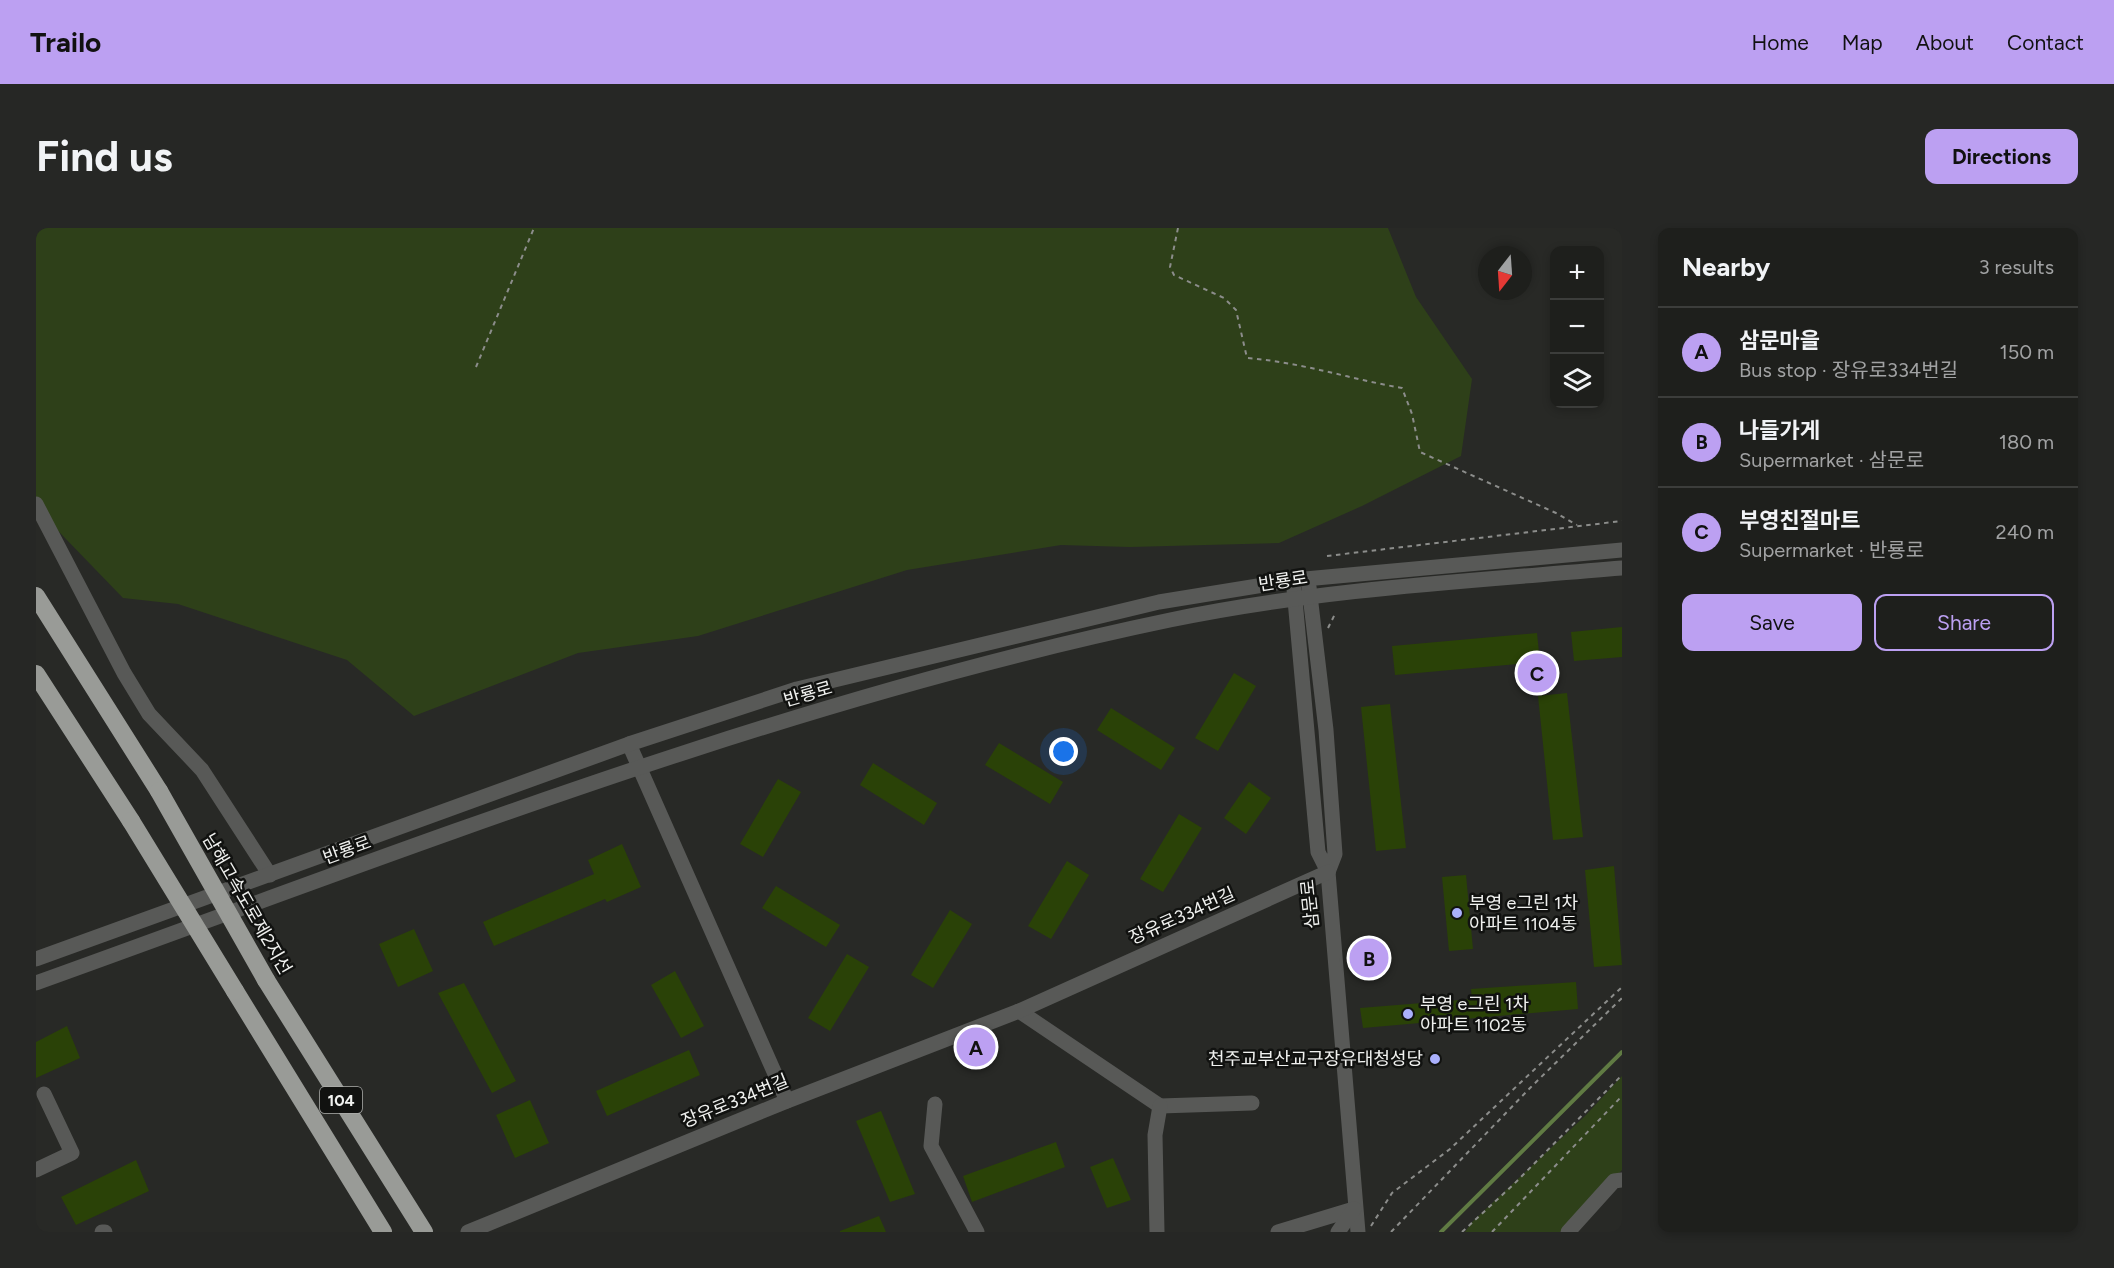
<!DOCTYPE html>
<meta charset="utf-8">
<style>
:root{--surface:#1e1f1c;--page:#262725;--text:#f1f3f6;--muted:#a1a2a3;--line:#3c3d3b;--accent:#bca0f2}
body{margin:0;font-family:Figtree,"Noto Sans KR",sans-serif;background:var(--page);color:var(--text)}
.controls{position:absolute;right:18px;top:18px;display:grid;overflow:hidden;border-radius:12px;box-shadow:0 3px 9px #0003}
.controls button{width:54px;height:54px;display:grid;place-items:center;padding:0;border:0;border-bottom:2px solid var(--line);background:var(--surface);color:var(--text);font:30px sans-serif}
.compass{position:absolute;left:1442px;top:18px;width:54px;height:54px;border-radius:50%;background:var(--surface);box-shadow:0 3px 9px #0003;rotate:197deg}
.you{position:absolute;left:1028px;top:524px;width:21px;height:21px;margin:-15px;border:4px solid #fff;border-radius:50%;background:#1a73e8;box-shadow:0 0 0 9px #1a73e833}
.badge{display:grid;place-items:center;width:39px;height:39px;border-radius:50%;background:var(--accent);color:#111;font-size:20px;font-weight:700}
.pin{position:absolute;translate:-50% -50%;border:3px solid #fff;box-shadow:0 2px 6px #0006}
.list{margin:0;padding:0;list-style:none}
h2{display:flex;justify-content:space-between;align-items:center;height:78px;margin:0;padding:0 24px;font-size:26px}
h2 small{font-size:20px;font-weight:400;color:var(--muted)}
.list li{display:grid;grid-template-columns:39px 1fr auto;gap:18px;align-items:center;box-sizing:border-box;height:90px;padding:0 24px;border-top:2px solid var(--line)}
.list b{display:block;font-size:22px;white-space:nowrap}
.list p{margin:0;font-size:20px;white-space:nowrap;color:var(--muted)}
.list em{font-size:20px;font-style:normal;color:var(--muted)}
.actions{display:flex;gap:12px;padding:18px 24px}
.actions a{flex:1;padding:14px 0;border:2px solid var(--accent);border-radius:12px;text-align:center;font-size:21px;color:var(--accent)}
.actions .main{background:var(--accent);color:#111}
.icon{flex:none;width:33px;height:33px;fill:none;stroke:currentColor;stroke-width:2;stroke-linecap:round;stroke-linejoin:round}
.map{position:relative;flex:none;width:1586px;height:1004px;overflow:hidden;border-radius:12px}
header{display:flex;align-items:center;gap:36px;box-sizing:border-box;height:84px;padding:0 30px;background:var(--accent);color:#111}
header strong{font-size:28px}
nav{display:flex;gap:33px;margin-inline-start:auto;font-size:21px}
.intro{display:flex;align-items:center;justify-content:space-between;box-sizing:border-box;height:144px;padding:0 36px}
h1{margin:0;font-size:42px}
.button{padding:15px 27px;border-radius:12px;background:var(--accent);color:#111;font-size:21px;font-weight:700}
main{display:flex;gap:36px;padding:0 36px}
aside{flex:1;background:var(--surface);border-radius:12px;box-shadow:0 3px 9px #0003}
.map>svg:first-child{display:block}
.green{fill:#2e4019}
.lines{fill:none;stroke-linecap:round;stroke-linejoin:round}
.stream{stroke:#607b43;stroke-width:4}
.building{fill:#2a4207}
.path{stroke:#8c8d8b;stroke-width:2;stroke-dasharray:4.5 4.5;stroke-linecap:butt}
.minor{stroke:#585957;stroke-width:15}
.highway{stroke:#999b97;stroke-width:18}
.highway-bridge{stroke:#999b97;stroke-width:18}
.poi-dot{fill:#aab0fc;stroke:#111210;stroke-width:2}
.labels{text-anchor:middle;stroke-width:5;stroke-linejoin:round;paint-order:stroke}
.shield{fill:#111210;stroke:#adaeac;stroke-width:1.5}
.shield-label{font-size:16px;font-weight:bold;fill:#f0f1ef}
.street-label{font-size:18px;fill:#f0f1ef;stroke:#111210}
.poi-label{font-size:18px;fill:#f0f1ef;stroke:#111210;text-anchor:start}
</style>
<header>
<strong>Trailo</strong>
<nav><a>Home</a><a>Map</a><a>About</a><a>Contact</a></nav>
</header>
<div class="intro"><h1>Find us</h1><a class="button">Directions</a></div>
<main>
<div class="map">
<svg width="1586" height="1004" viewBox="0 0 1586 1004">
<rect width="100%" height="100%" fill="#282926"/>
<g class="green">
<polygon points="0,0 1352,0 1380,69 1436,151 1425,228 1326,278 1243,315 1094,319 1025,317 871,342 662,408 542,425 378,488 311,432 142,376 87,370 0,280"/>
<polygon points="1586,848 1586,942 1524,1004 1429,1004 1436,994 1550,887"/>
</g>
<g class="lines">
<polyline class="stream" points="1405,1004 1586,824"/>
</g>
<g class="building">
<polygon points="1586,399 1586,429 1538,433 1535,404"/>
<polygon points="1501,405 1504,434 1359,447 1356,418"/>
<polygon points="1198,445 1220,458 1182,523 1159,510"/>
<polygon points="1531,465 1547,609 1517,612 1502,468"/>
<polygon points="1354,476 1370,620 1340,623 1325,479"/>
<polygon points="1075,480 1139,520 1125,542 1061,502"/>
<polygon points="963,515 1027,554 1014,576 949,537"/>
<polygon points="837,535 901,575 888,597 824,557"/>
<polygon points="742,551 765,564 727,629 704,616"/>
<polygon points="1213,554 1235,570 1210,606 1188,590"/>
<polygon points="1143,586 1166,600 1127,664 1104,651"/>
<polygon points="586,616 605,659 571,674 569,671 458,718 447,694 558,646 552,632"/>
<polygon points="1031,633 1053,647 1015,711 992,698"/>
<polygon points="1578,638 1586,737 1558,739 1549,642"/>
<polygon points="1430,647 1437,721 1413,723 1406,649"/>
<polygon points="740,658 804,697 790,719 726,680"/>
<polygon points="914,682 936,696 897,760 875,747"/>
<polygon points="378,701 397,743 362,759 343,716"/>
<polygon points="811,726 833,739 794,803 772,790"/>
<polygon points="639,743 668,798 645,810 615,757"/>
<polygon points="1540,754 1542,781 1327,800 1324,780 1436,771 1435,761"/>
<polygon points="428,755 480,853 456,865 402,765"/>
<polygon points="31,798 44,830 0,850 0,814"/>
<polygon points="653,822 664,847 571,888 560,863"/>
<polygon points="494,872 513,915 479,930 460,887"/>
<polygon points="845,883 879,966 854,974 820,893"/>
<polygon points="1020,914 1029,939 936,974 927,948"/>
<polygon points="1077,930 1095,972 1071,980 1054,939"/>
<polygon points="100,932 113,963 40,997 25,969"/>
<polygon points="843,988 850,1004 804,1004 804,1003"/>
</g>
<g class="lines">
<g class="path">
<path d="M1142,0L1134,39L1138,47L1188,70L1200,82L1211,130C1264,134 1314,151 1366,160L1376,186L1384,224L1520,285L1541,297"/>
<polyline points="440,139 498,0"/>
<polyline points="1291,328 1586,293"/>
<polyline points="1292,400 1299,386"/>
<polyline points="1335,998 1356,965 1414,921 1586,759"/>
<polyline points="1355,1004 1495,859 1586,770"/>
<polyline points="1426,1004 1477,957 1586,847"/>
<polyline points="1456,1004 1586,868"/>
</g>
<g class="minor">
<polyline points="0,276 88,445 113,486 166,542 234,647"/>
<polyline points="1273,359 1290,502 1299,626 1292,644"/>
<polyline points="1258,361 1282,624 1292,644 1322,1004"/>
<polyline points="593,516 751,873"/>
<polyline points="0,731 593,516 761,461 1123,374 1258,352 1586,322"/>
<path d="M0,755C373,621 745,473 1134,392C1283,361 1435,353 1586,340"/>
<polyline points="983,783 1124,878"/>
<polyline points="899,876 895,918 941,1004"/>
<polyline points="1124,878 1216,875"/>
<polyline points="0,942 36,925 8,866"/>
<polyline points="66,1004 69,1004"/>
<polyline points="432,1004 751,873 983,783 1292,644"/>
<polyline points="1121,1004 1119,907 1124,878"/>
<polyline points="1242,1004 1318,981"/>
<polyline points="1302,1004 1318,981"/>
<polyline points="1532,1004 1578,953 1586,952"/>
</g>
<g class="highway">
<polyline points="0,368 123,563"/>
<polyline points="0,446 95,593"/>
<polyline points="230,752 388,1004"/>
<polyline points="199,763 347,1004"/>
</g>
<g class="highway-bridge">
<polyline points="123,563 230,752"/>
<polyline points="95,593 199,763"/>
</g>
</g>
<g class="poi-dot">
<circle cx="1421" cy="685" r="6"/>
<circle cx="1372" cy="786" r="6"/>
<circle cx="1399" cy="831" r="6"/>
</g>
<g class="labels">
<rect class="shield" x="284" y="859" width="42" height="26" rx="4.5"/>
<g class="shield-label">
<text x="305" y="878">104</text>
</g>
<g class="street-label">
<text transform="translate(1247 353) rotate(-9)" y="6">반룡로</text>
<text transform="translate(772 466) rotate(-16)" y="6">반룡로</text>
<text transform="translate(311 622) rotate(-20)" y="6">반룡로</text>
<text transform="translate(211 676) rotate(60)" y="6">남해고속도로제2지선</text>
<text transform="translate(1274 676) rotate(-96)" y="6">삼문로</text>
<text transform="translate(1146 688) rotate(-24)" y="6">장유로334번길</text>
<text transform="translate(699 873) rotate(-22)" y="6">장유로334번길</text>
</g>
<g class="poi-label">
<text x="1433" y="681">부영 e그린 1차<tspan x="1433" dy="21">아파트 1104동</tspan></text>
<text x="1384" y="782">부영 e그린 1차<tspan x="1384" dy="21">아파트 1102동</tspan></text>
<text x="1387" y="837" text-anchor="end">천주교부산교구장유대청성당</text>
</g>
</g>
</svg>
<div class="controls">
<button>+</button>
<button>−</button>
<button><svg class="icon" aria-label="layers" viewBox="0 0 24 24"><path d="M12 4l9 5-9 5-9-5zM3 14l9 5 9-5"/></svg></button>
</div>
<svg class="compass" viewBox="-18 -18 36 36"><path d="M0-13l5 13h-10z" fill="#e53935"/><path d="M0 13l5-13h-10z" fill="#a1a2a3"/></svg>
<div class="you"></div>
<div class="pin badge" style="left:940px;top:819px">A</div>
<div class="pin badge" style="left:1333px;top:730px">B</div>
<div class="pin badge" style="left:1501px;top:445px">C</div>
</div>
<aside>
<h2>Nearby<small>3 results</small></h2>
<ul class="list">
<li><span class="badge">A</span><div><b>삼문마을</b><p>Bus stop · 장유로334번길</p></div><em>150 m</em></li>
<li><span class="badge">B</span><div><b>나들가게</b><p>Supermarket · 삼문로</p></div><em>180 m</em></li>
<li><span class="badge">C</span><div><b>부영친절마트</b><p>Supermarket · 반룡로</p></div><em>240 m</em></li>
</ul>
<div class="actions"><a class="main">Save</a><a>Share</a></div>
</aside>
</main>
